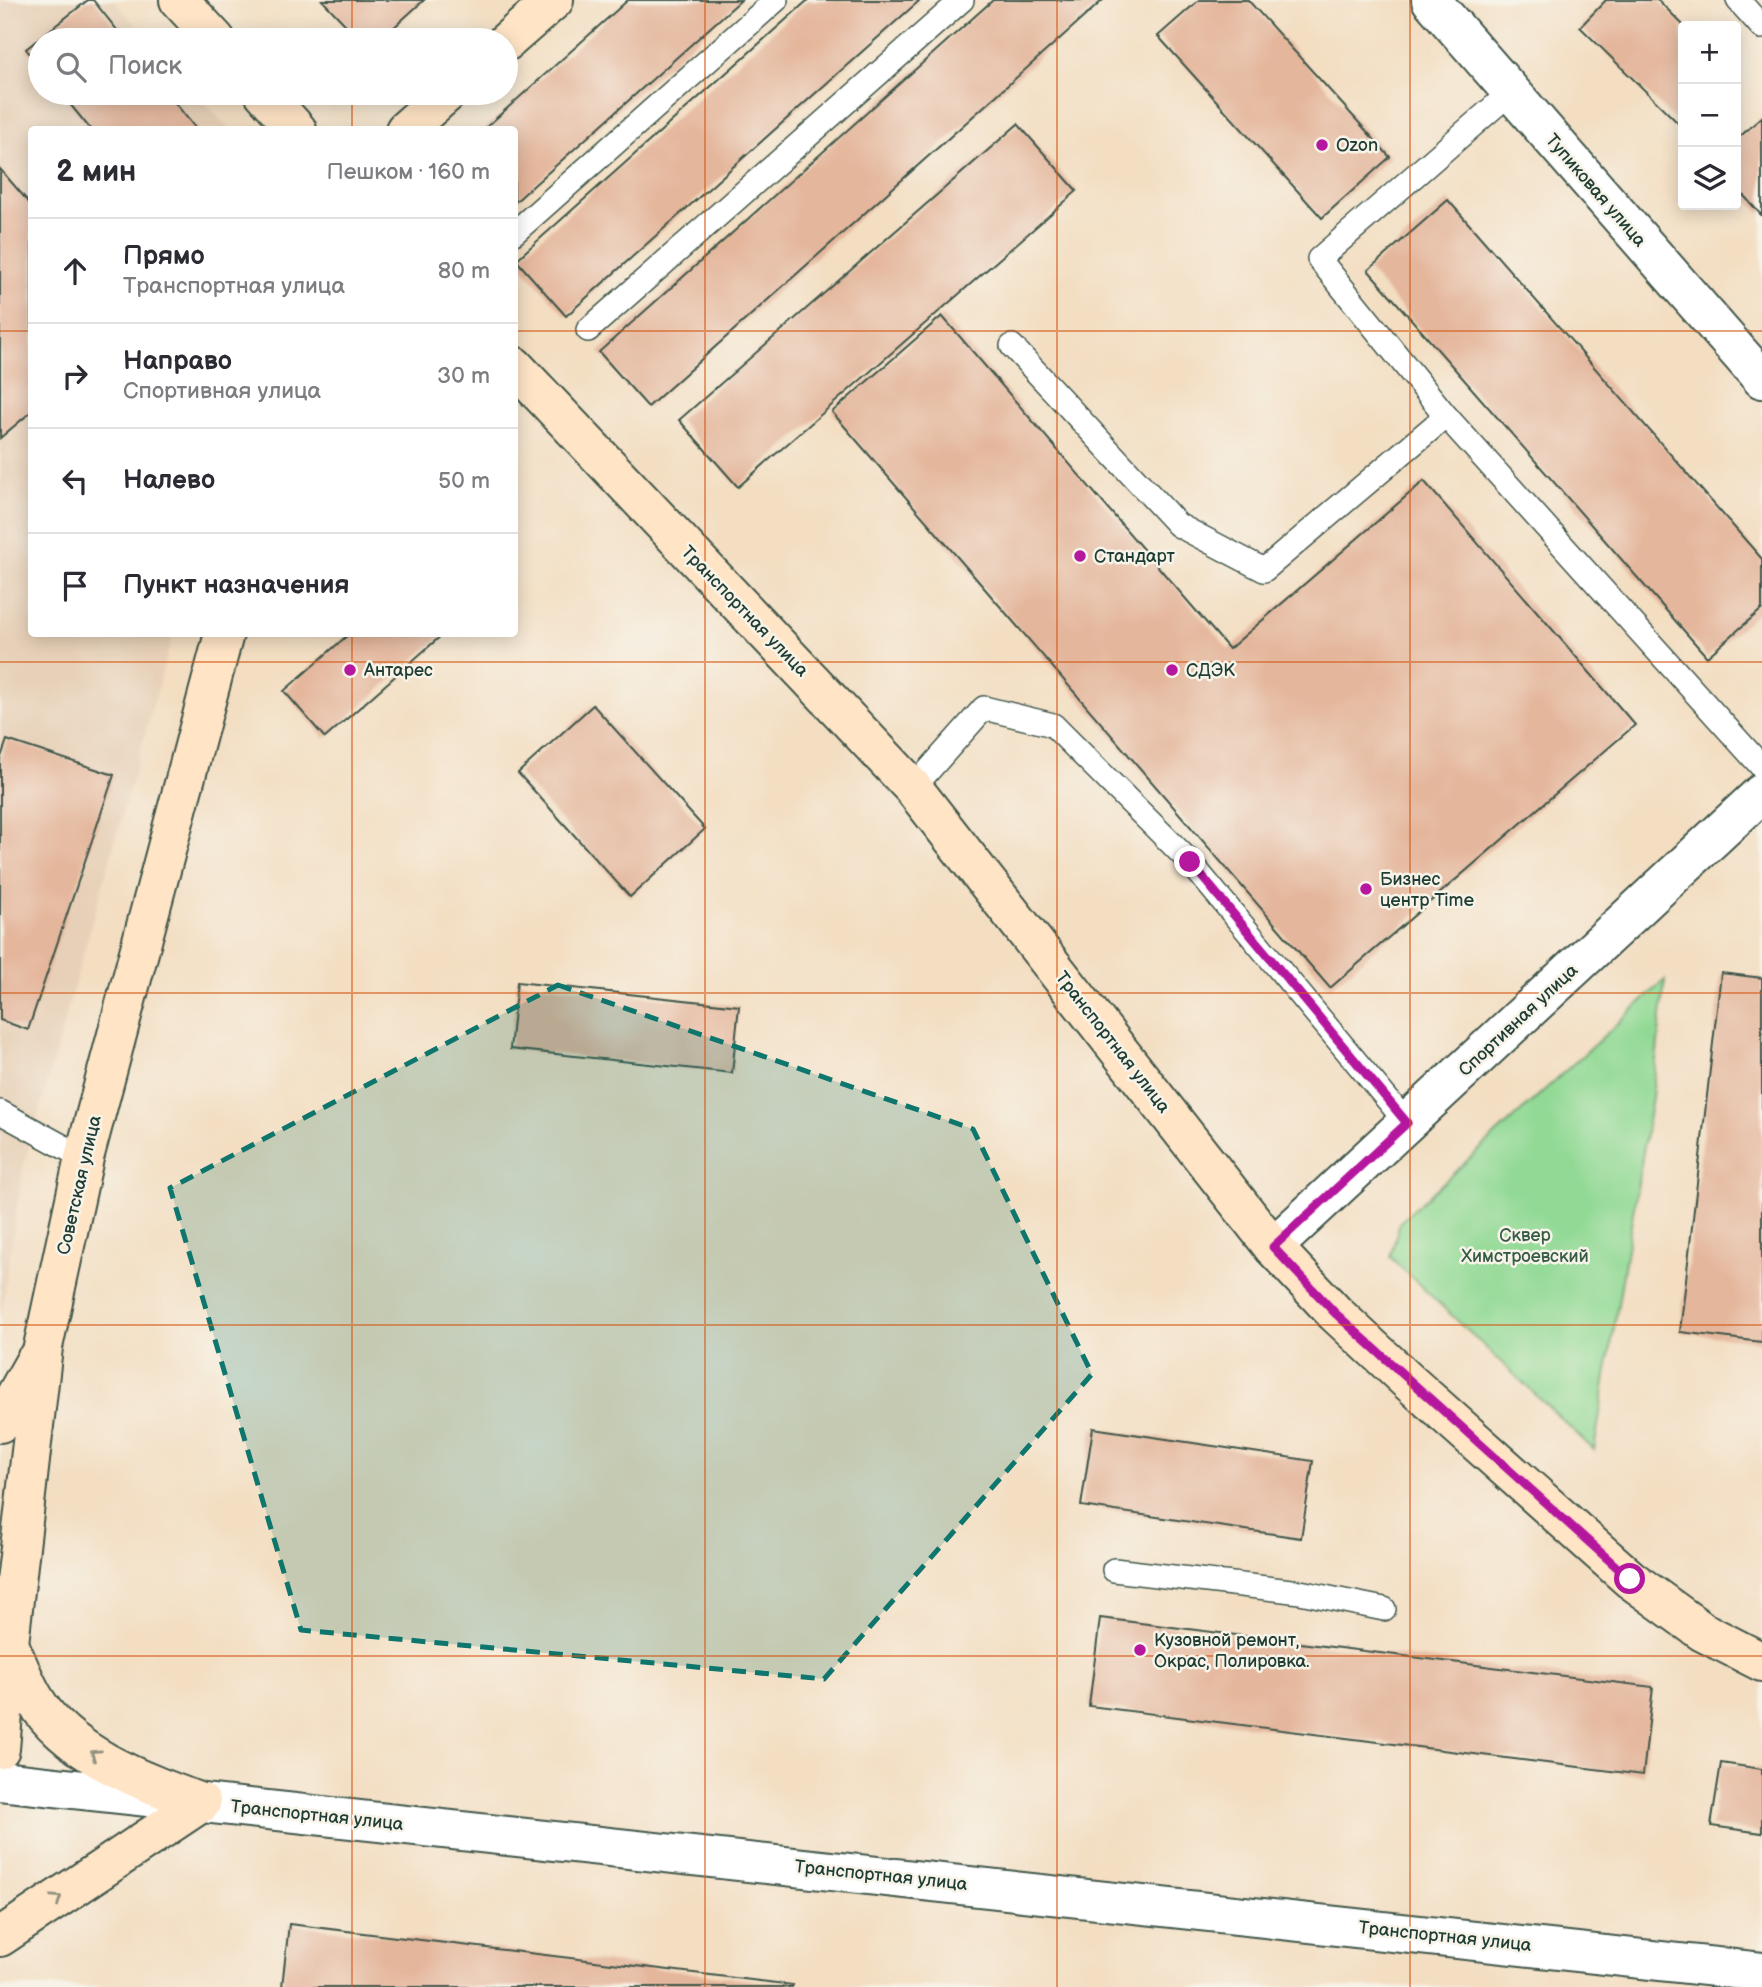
<!DOCTYPE html>
<html lang="ru">
<meta charset="utf-8">
<style>
:root{--surface:#fff;--page:#f2f2f3;--text:#2b2b33;--muted:#7c7c81;--line:#e1e1e2}
body{margin:0;font-family:"Balsamiq Sans",sans-serif;background:var(--page);color:var(--text)}
.controls{position:absolute;right:21px;top:21px;display:grid;overflow:hidden;border-radius:7px;box-shadow:0 4px 18px #0003}
.controls button{width:63px;height:63px;display:grid;place-items:center;padding:0;border:0;border-bottom:2px solid var(--line);background:var(--surface);color:var(--text);font:35px sans-serif}
.stop{position:absolute;width:21px;height:21px;margin:-16px;border:5px solid #b5179e;border-radius:50%;background:#fff}
.stop.end{background:#b5179e;border-color:#fff;box-shadow:0 2px 7px #0008}
.list{margin:0;padding:0;list-style:none}
h2{display:flex;justify-content:space-between;align-items:center;height:91px;margin:0;padding:0 28px;font-size:30px}
h2 small{font-size:23px;font-weight:400;color:var(--muted)}
.list li{display:grid;grid-template-columns:46px 1fr auto;gap:21px;align-items:center;box-sizing:border-box;height:105px;padding:0 28px;border-top:2px solid var(--line)}
.list b{display:block;font-size:26px;white-space:nowrap}
.list p{margin:0;font-size:23px;white-space:nowrap;color:var(--muted)}
.list em{font-size:23px;font-style:normal;color:var(--muted)}
.icon{flex:none;width:38px;height:38px;fill:none;stroke:currentColor;stroke-width:2;stroke-linecap:round;stroke-linejoin:round}
.map{position:relative;flex:none;width:1762px;height:1987px;overflow:hidden}
.search{position:absolute;background:var(--surface);box-shadow:0 4px 18px #0003;left:28px;top:28px;width:490px;height:77px;display:flex;align-items:center;gap:18px;box-sizing:border-box;padding:0 24px;border-radius:38px;color:var(--muted);font-size:26px}
.panel{position:absolute;background:var(--surface);box-shadow:0 4px 18px #0003;left:28px;top:126px;width:490px;height:511px;border-radius:7px}
.map>svg:first-child{display:block}
.built{fill:#e7d0b7}
.green{fill:#91d994;stroke:#588b64;stroke-width:2}
.building{fill:#e4b69b}
.lines{fill:none;stroke-linecap:round;stroke-linejoin:round}
.lane-casing{stroke:#3f5549;stroke-width:26}
.street-casing{stroke:#3f5549;stroke-width:42}
.secondary-casing{stroke:#3f5549;stroke-width:42}
.lane{stroke:#fff;stroke-width:23}
.street{stroke:#fff;stroke-width:38}
.secondary{stroke:#ffe4c6;stroke-width:38}
.oneway{stroke:#8f907d}
.route{stroke:#b5179e;stroke-width:9}
.marked{fill:#0f766e;fill-opacity:0.2;stroke:#0f766e;stroke-width:5;stroke-dasharray:14 9;stroke-linejoin:round}
.grid{fill:none;stroke:#d45610;stroke-width:2;stroke-opacity:0.55}
.poi-dot{fill:#b5179e;stroke:#f7f3e8;stroke-width:2.5}
.labels{text-anchor:middle;stroke-width:5;stroke-linejoin:round;paint-order:stroke}
.poi-label{font-size:18px;fill:#1f3d34;stroke:#f7f3e8;text-anchor:start}
.street-label{font-size:18px;fill:#1f3d34;stroke:#f7f3e8}
.park-label{font-size:18px;fill:#365c47;stroke:#f7f3e8}
</style>
<div class="map">
<svg width="1762" height="1987" viewBox="0 0 1762 1987">
<rect width="100%" height="100%" fill="#f7f3e8"/>
<filter id="ink" filterUnits="userSpaceOnUse"><feTurbulence type="fractalNoise" baseFrequency=".0143" numOctaves="2"/><feDisplacementMap in="SourceGraphic" scale="14" xChannelSelector="R" yChannelSelector="G"/><feConvolveMatrix kernelMatrix="1 2 1 2 8 2 1 2 1" color-interpolation-filters="sRGB"/></filter>
<filter id="wash" filterUnits="userSpaceOnUse"><feTurbulence type="fractalNoise" baseFrequency=".00686" numOctaves="4" result="noise"/><feDisplacementMap in="SourceGraphic" scale="28" xChannelSelector="R" yChannelSelector="G"/><feGaussianBlur stdDeviation="1.57" result="paint"/><feColorMatrix in="noise" values="0 0 0 0 0 0 0 0 0 0 0 0 0 0 0 0 0 1.4 0 .05"/><feComposite in="paint" operator="in"/></filter>
<g filter="url(#wash)">
<rect width="100%" height="100%" fill="#f3dec2"/>
<polygon class="built" points="0,0 113,0 149,40 40,40 40,93 196,93 229,129 32,130 32,634 173,634 23,1168 0,1322"/>
<polygon class="green" points="1665,980 1652,1097 1594,1450 1390,1257 1400,1222"/>
<g id="blocks">
<g class="building">
<polygon points="88,0 93,0 125,40 40,40 40,67 26,49"/>
<polygon points="322,0 424,0 380,40 360,40"/>
<polygon points="628,0 741,0 514,203 514,130 483,130"/>
<polygon points="808,0 920,0 566,316 516,260"/>
<polygon points="993,0 1103,0 648,407 599,352"/>
<polygon points="1199,0 1248,0 1390,157 1322,218 1158,36"/>
<polygon points="1606,0 1658,0 1683,25 1682,127 1580,27"/>
<polygon points="61,93 167,93 197,130 91,130"/>
<polygon points="1762,117 1762,216 1736,187 1736,140"/>
<polygon points="1018,124 1077,191 738,487 679,420"/>
<polygon points="0,169 32,206 32,411 0,438"/>
<polygon points="1448,200 1762,559 1762,609 1707,657 1368,270"/>
<polygon points="942,316 1229,649 1424,481 1635,725 1330,988 832,412"/>
<polygon points="349,634 443,634 325,738 284,691"/>
<polygon points="593,705 705,829 630,897 518,773"/>
<polygon points="7,740 114,775 28,1030 0,1020 0,760"/>
<polygon points="1721,973 1762,978 1762,1342 1680,1332"/>
<polygon points="517,982 739,1006 732,1073 510,1049"/>
<polygon points="1093,1428 1313,1461 1301,1538 1081,1506"/>
<polygon points="1100,1618 1653,1687 1643,1775 1089,1706"/>
<polygon points="1721,1763 1762,1769 1762,1833 1711,1826"/>
<polygon points="289,1924 793,1985 792,1987 282,1987"/>
</g>
</g>
</g>
<g filter="url(#ink)">
<use href="#blocks" fill-opacity="0" stroke="#3f5549" stroke-width="2"/>
<g class="lines">
<g class="lane-casing">
<g id="lane">
<polyline points="1738,0 1762,27"/>
<polyline points="514,233 776,0"/>
<polyline points="588,330 962,0"/>
<polyline points="1012,346 1178,525 1264,570 1446,416 1762,767"/>
<polyline points="1446,416 1319,259 1511,92"/>
<polyline points="913,788 984,708 1053,725 1190,862 1407,1123"/>
<polyline points="0,1112 84,1158"/>
<polyline points="1114,1570 1300,1592 1384,1609"/>
</g>
</g>
<g class="street-casing">
<g id="street">
<polyline points="1431,0 1762,379"/>
<polyline points="1273,1247 1762,793"/>
<polyline points="0,1781 1762,1972"/>
</g>
</g>
<g class="secondary-casing">
<g id="secondary">
<polyline points="179,0 216,40"/>
<polyline points="506,42 554,0"/>
<polyline points="264,93 297,130"/>
<polyline points="405,130 447,93"/>
<polyline points="514,366 913,788 1273,1247 1335,1313 1408,1381 1630,1579 1703,1632 1762,1662"/>
<polyline points="0,1423 35,1361"/>
<path d="M9,1644C17,1662 24,1681 34,1698C66,1754 144,1782 201,1803"/>
<polyline points="0,1749 9,1643 43,1347 84,1158 224,634"/>
<polyline points="0,1937 201,1803"/>
</g>
</g>
<use href="#lane" class="lane"/>
<use href="#street" class="street"/>
<use href="#secondary" class="secondary"/>
</g>
<defs><path id="oneway-chevron" d="M-2-3.5L2.5 0L-2 3.5" fill="none" stroke-width="1.6" stroke-linecap="round" stroke-linejoin="round" transform="scale(1.75)"/></defs>
<g class="oneway">
<use href="#oneway-chevron" transform="translate(95 1754) rotate(-146)"/>
<use href="#oneway-chevron" transform="translate(57 1899) rotate(-34)"/>
</g>
</g>
<g class="lines" filter="url(#ink)">
<polyline class="route" points="1190,862 1407,1123 1273,1247 1335,1313 1630,1579"/>
</g>
<path class="marked" d="M558,985L973,1129L1092,1374L824,1679L301,1630L170,1188Z"/>
<path class="grid" d="M352,0V40M705,0V1987M1057,0V1987M1410,0V1987M352,93V130M0,331H32M514,331H1762M352,634V1987M0,662H1762M0,993H1762M0,1325H1762M0,1656H1762"/>
<g class="poi-dot">
<circle cx="1322" cy="145" r="7"/>
<circle cx="1080" cy="556" r="7"/>
<circle cx="350" cy="670" r="7"/>
<circle cx="1172" cy="670" r="7"/>
<circle cx="1366" cy="889" r="7"/>
<circle cx="1140" cy="1650" r="7"/>
</g>
<g class="labels">
<g class="poi-label">
<text x="1336" y="151">Ozon</text>
<text x="1094" y="562">Стандарт</text>
<text x="364" y="676">Антарес</text>
<text x="1186" y="676">СДЭК</text>
<text x="1380" y="885">Бизнес<tspan x="1380" dy="21">центр Time</tspan></text>
<text x="1154" y="1646">Кузовной ремонт,<tspan x="1154" dy="21">Окрас, Полировка.</tspan></text>
</g>
<g class="street-label">
<text transform="translate(1596 190) rotate(49)" y="6">Тупиковая улица</text>
<text transform="translate(745 611) rotate(46)" y="6">Транспортная улица</text>
<text transform="translate(1518 1020) rotate(-43)" y="6">Спортивная улица</text>
<text transform="translate(1113 1042) rotate(52)" y="6">Транспортная улица</text>
<text transform="translate(79 1185) rotate(-77)" y="6">Советская улица</text>
<text transform="translate(317 1815) rotate(6)" y="6">Транспортная улица</text>
<text transform="translate(881 1875) rotate(6)" y="6">Транспортная улица</text>
<text transform="translate(1445 1936) rotate(6)" y="6">Транспортная улица</text>
</g>
<g class="park-label">
<text x="1525" y="1241">Сквер<tspan x="1525" dy="21">Химстроевский</tspan></text>
</g>
</g>
</svg>
<div class="controls">
<button>+</button>
<button>−</button>
<button><svg class="icon" aria-label="layers" viewBox="0 0 24 24"><path d="M12 4l9 5-9 5-9-5zM3 14l9 5 9-5"/></svg></button>
</div>
<div class="stop" style="left:1630px;top:1579px"></div>
<div class="stop end" style="left:1190px;top:862px"></div>
<div class="search"><svg class="icon" aria-label="search" viewBox="0 0 24 24"><circle cx="10" cy="10" r="6"/><path d="M15 15l6 6"/></svg>Поиск</div>
<section class="panel">
<h2>2 мин<small>Пешком · 160 m</small></h2>
<ul class="list">
<li><svg class="icon" aria-label="ahead" viewBox="0 0 24 24"><path d="M12 20V5M6 11l6-6 6 6"/></svg><div><b>Прямо</b><p>Транспортная улица</p></div><em>80 m</em></li>
<li><svg class="icon" aria-label="right" viewBox="0 0 24 24"><path d="M7 20v-9h11M14 6l5 5-5 5"/></svg><div><b>Направо</b><p>Спортивная улица</p></div><em>30 m</em></li>
<li><svg class="icon" aria-label="left" viewBox="0 0 24 24"><path d="M17 20v-9H6M10 6l-5 5 5 5"/></svg><div><b>Налево</b></div><em>50 m</em></li>
<li><svg class="icon" aria-label="arrive" viewBox="0 0 24 24"><path d="M6 21V4h12l-3 4 3 4H6"/></svg><div><b>Пункт назначения</b></div></li>
</ul>
</section>
</div>
